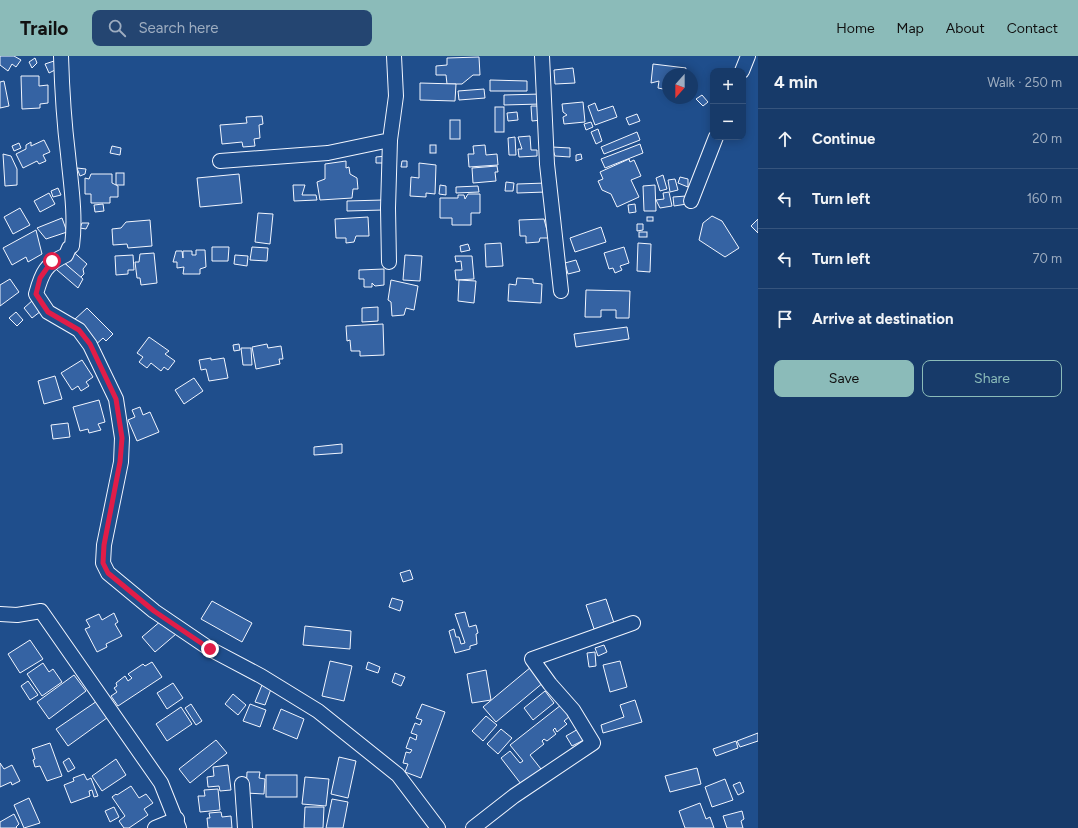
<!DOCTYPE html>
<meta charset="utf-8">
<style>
:root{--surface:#173a69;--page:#244571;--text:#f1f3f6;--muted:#9eadc0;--line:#36547d;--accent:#8bbbb9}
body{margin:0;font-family:Figtree,sans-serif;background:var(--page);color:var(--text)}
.controls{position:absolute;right:12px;top:12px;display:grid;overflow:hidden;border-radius:8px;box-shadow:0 2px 10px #0003}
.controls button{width:36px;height:36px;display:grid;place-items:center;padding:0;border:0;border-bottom:1px solid var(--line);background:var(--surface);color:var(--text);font:20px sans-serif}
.compass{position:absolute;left:662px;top:12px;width:36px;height:36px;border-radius:50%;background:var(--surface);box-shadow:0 2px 10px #0003;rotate:201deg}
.stop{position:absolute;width:12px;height:12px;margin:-9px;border:3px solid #e11d48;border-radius:50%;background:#fff}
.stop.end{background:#e11d48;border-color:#fff;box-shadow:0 1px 4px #0008}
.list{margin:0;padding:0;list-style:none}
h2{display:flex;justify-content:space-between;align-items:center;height:52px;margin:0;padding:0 16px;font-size:17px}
h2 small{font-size:13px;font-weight:400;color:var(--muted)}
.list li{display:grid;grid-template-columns:26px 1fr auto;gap:12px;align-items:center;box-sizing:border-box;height:60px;padding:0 16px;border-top:1px solid var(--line)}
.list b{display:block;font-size:15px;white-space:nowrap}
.list em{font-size:13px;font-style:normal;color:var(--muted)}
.actions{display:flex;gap:8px;padding:12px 16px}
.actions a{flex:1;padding:9px 0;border:1px solid var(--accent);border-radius:8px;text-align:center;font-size:14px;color:var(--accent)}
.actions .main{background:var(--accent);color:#111}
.icon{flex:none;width:22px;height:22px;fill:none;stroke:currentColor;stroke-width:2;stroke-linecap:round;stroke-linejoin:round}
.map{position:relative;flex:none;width:758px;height:772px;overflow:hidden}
header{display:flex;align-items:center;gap:24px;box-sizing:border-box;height:56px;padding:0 20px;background:var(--accent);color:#111}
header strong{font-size:19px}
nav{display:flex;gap:22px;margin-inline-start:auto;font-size:14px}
.search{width:280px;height:36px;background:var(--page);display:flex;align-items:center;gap:10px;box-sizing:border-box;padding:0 14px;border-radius:8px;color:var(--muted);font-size:15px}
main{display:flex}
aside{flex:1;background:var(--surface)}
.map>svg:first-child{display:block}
.building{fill:#3563a3;stroke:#f2f6ff}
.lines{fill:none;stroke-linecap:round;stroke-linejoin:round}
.minor-casing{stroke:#f2f6ff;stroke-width:16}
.minor{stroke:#1f4e8c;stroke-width:14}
.route{stroke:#e11d48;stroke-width:5}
</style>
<header>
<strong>Trailo</strong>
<div class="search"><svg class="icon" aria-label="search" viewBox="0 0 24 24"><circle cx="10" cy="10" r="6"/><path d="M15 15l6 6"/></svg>Search here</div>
<nav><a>Home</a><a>Map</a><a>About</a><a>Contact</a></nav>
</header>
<main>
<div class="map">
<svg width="758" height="772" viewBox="0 0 758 772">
<rect width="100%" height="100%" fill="#1f4e8c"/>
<g class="building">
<polygon points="0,0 14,0 21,4 16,11 12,8 8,15 0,9"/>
<polygon points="479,1 480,19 473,19 462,28 447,28 446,19 436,19 436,10 447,9 447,2"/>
<polygon points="35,2 37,7 32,12 29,6"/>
<polygon points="54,5 57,13 49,17 45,8"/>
<polygon points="653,8 686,12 685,18 668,18 668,34 658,32 659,25 651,27"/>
<polygon points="573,12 575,27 555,28 554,14"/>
<polygon points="21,20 39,20 39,30 48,29 48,47 40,48 40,52 22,53"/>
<polygon points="490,24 527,25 527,35 490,35"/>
<polygon points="4,25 9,50 0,52 0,26"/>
<polygon points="420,27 456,28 455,45 420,44"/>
<polygon points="484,33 485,42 459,44 458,35"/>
<polygon points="541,38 541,48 504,49 504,39"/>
<polygon points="702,39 708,46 703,50 696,43"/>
<polygon points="583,46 585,66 564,68 563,61 567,59 563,56 562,48"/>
<polygon points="595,47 598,55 613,50 617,61 595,69 588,50"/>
<polygon points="531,50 542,50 542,64 532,65"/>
<rect x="495" y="51" width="9" height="25"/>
<polygon points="517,56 518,64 508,65 507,57"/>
<polygon points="637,58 640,65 629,69 626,62"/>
<polygon points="262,60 263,68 259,69 260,82 254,83 255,90 243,91 242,86 222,88 220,69 247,67 246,61"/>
<rect x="450" y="64" width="10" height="19"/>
<polygon points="591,66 593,71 586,74 584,68"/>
<polygon points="598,73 602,85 596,88 591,76"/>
<polygon points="637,76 640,84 604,98 601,91"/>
<polygon points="530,80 531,94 537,94 537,100 519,101 518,93 522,93 518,81"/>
<polygon points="515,81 516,99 509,99 508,82"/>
<polygon points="44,84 50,96 43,99 46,105 39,108 37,105 23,112 16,98 26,93 26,89 31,86 31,90"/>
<polygon points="19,87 21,92 14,95 12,90"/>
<polygon points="640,88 643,97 605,112 601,103"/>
<rect x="430" y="89" width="6" height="8"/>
<polygon points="485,89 486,99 497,98 498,109 469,111 468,98 474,98 473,90"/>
<polygon points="112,90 121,92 120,99 110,97"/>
<polygon points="552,91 570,92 570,101 555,100"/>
<polygon points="3,98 11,100 17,113 17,129 5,130"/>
<polygon points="581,98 582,103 576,105 576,99"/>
<polygon points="387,100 387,107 376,107 376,101"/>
<polygon points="629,103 630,106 634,104 641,120 631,124 639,141 617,151 611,138 602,134 598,125 603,123 600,116"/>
<polygon points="346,105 346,112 349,111 350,118 357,122 358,133 353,133 352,142 320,144 317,126 325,123 325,108"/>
<polygon points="402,105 407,105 407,111 401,111"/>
<polygon points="419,107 436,109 435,138 426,137 426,141 410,140 411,121 419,122"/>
<polygon points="497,110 498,116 495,116 496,125 473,127 472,112"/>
<polygon points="77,112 86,113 85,118 80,120"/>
<rect x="116" y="117" width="8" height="12"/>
<polygon points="91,118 112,118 112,127 118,130 118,141 110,141 110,147 91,147 91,138 85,138 85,122 89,123"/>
<polygon points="239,118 242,147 200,151 197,122"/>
<polygon points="663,119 667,133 660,135 656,122"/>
<polygon points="680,121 688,123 688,131 678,127"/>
<polygon points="675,123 678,134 670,136 668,124"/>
<polygon points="506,126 514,127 513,135 505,135"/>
<polygon points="546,127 546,136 517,137 517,128"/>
<polygon points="293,129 305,129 302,139 316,139 317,144 294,145"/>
<polygon points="440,129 446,130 446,139 439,138"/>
<polygon points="655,129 656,155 644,155 643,130"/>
<polygon points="478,130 479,136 456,137 456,131"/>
<polygon points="58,132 61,139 53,141 51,135"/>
<polygon points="669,136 672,150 660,152 656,144 664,143 663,137"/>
<polygon points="49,137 55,148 40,156 34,145"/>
<polygon points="468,138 480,138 480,157 471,157 471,169 452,169 452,162 440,162 440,142 458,142 458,139 464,139 465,143"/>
<polygon points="686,140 687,148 674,150 673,141"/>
<polygon points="383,144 383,154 347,155 347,145"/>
<polygon points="103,148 104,155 95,156 94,149"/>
<polygon points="635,148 636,156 629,157 628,149"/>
<polygon points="20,152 30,169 13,178 4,161"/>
<polygon points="258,157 273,158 270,188 255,186"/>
<polygon points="712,160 722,165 739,192 725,201 699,184 703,167"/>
<polygon points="368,161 369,180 356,180 354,186 346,187 346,182 336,182 335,163"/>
<rect x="647" y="161" width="6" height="4"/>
<polygon points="62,162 67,176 46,183 37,172"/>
<polygon points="544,163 549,182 540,182 539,186 526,187 526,180 520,180 519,164"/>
<polygon points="758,163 758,177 751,170"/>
<polygon points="150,164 152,190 128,192 127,188 113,189 112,173 121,172 126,166"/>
<polygon points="82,167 89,167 86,173 80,172"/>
<polygon points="637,168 643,168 643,174 637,175"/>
<polygon points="601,171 606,186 575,196 570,182"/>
<polygon points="36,174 42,198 28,206 26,201 12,209 3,192"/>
<rect x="639" y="176" width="8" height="5"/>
<polygon points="501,187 503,210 486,211 485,188"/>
<polygon points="638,187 651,188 650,216 637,215"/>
<polygon points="468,188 470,194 461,196 460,190"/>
<polygon points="212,191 229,191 228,205 212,205"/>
<polygon points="252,191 268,192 267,205 250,204"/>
<polygon points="624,191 629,207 620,210 622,214 615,217 613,212 609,213 604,197"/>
<polygon points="69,192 87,208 83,213 84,218 80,222 60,202"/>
<polygon points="196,194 205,194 206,211 200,213 200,218 183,218 184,211 177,212 177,206 173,206 176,195 182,195 183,202 183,195 192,195 192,199 196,199"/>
<polygon points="154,197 157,227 141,229 140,222 137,222 135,206 139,206 140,198"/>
<polygon points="55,199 83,223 78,232 50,208"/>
<polygon points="133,199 134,214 128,214 128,218 116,219 115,200"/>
<polygon points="235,199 248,200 247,210 234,208"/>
<polygon points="405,199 422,200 420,225 403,224"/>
<polygon points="455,200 472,200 474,223 456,224 455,214 462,214 461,205 456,206"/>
<polygon points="576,204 580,215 568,218 565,207"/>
<polygon points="384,213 384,229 375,230 372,227 372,231 364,231 364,223 359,223 359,214"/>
<polygon points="517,222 533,223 533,227 542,228 541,247 508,245 509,228 516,229"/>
<polygon points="10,223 19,236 0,250 0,229"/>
<polygon points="391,224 418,230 414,254 406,252 404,259 392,260 391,246 388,244"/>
<polygon points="459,224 476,225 474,247 458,245"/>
<polygon points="586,234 630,235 629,262 616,262 616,254 601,254 601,261 585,261"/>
<polygon points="33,244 41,255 32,262 24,252"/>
<polygon points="378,251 378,265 362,266 362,252"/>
<polygon points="87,252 113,278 106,285 103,282 92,292 74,264"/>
<polygon points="16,256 23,264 17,270 9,262"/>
<polygon points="383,268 384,299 360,300 360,295 351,295 350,284 347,285 346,270"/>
<polygon points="627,271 629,283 576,291 574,278"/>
<polygon points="149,281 169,295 165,298 175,305 168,314 164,311 161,315 151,307 147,312 139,306 143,301 137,297"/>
<polygon points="239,288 240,294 234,295 233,289"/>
<polygon points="267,288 268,292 281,290 283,303 279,303 280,308 256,313 252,291"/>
<polygon points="241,292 251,292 252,309 243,309"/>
<polygon points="211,302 211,304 224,302 228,322 209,325 206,313 201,314 199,304"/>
<polygon points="82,304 93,321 86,326 89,330 81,335 78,330 72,334 61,317"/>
<polygon points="55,320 62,343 44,348 38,325"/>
<polygon points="194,322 203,335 184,348 175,334"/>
<polygon points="99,344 105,366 98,368 101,374 89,377 88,373 80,375 73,351"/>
<polygon points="140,351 143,359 150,356 159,376 137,385 128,364 135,361 132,354"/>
<polygon points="68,367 70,381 53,383 51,369"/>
<polygon points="342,388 342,397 314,399 314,391"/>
<polygon points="410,514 413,523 403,526 400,517"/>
<polygon points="392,542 403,545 400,555 389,551"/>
<polygon points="606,543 614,567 594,573 586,549"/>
<polygon points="212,545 252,567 242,586 201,563"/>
<polygon points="465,556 469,571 476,569 478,577 476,578 477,588 470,590 470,593 455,597 449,575 454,573 456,581 459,581 461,588 465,587 455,558"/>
<polygon points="114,557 118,566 115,568 122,580 106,588 107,591 97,596 85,573 90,571 86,564 99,558 102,564"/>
<polygon points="162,564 176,578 155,596 142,581"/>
<polygon points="305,570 351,575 350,593 303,589"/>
<polygon points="30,584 43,603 20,617 8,598"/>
<polygon points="604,589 607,596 598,600 595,592"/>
<polygon points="595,596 596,610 589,611 587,597"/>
<polygon points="330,605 352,610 344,645 322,640"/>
<polygon points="620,605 627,631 610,636 603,609"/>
<polygon points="152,606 162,621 118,650 111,640 117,636 114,632 117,630 116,627 125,620 128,625 132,622 128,618 143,608 145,610"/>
<polygon points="368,606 380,611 378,617 366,613"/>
<polygon points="43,607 49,616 53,613 62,626 42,640 27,618"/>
<polygon points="531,611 544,626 496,666 483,651"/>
<polygon points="486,614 491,644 472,647 467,618"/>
<polygon points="395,617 405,621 401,630 392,626"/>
<polygon points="74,619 86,635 49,663 37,646"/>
<polygon points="28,625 38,639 30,644 21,630"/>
<polygon points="173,627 183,642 167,653 157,637"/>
<polygon points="262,629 271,633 265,649 255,646"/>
<polygon points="545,635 554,647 533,664 524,652"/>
<polygon points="233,638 246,649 238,659 225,648"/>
<polygon points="100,643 111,659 68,690 56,673"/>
<polygon points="635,644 642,666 603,677 601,669 624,661 620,649"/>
<polygon points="191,648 202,665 196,669 185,652"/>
<polygon points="250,648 266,654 260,671 243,665"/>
<polygon points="422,648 445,656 421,722 405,716 408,708 403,707 406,696 410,697 412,694 406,692 410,681 416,684 417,679 411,677 415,667 420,669 422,664 416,662"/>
<polygon points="561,649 570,660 564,665 567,668 557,676 555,672 553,674 556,678 547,685 544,683 542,685 544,688 530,699 541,713 521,728 501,702 510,695 520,707 523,705 510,689"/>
<polygon points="181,651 192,668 167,685 156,668"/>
<polygon points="281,653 304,663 297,683 273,673"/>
<polygon points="486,660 497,669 483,685 472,675"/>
<polygon points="580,672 586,683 572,690 566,680"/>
<polygon points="501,673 512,682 498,698 487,688"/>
<polygon points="758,677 758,685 740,691 737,685"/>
<polygon points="216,684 227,697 190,727 179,713"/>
<polygon points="736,685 738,692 716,700 713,693"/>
<polygon points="50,687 62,720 47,725 40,710 35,711 33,704 35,703 32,693"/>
<polygon points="339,701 356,705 348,742 331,738"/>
<polygon points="69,702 75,712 68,716 63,706"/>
<polygon points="116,703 126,719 102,735 92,720"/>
<polygon points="0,707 4,713 12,709 20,725 12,729 11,726 0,731"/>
<polygon points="228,709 231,734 220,735 219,730 208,731 207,721 214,720 213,711"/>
<polygon points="697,712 701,728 670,736 665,720"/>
<polygon points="247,716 260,716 259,722 265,723 264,738 246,737"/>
<polygon points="84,718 87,724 91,722 98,740 94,741 92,734 89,735 90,740 71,747 64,729 74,725 73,722"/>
<rect x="266" y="719" width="31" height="22"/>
<polygon points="305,721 329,723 326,750 302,748"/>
<polygon points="725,723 733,744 712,751 705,731"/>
<polygon points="740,726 744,736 738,739 733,729"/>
<polygon points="131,730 139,742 146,738 153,747 144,753 148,759 129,772 124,772 119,765 125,760 112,741 116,738 117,739"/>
<polygon points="218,733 220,754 200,756 198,740 205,740 204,734"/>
<polygon points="29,742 40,767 24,772 14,749"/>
<polygon points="332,743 348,746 343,772 326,772"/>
<polygon points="700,747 706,763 710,761 714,772 685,772 679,755"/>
<polygon points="114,751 119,761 110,766 105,755"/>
<polygon points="305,751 324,751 323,772 304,772"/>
<polygon points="742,755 744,763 741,765 743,772 727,772 723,760"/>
<polygon points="221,756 222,761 231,760 232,772 208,772 207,762 210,762 209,757"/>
<polygon points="14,758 19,768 16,771 17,772 0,772 0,766"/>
</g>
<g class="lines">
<g class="minor-casing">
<g id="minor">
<path d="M61,0C62,33 64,66 68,98C71,129 76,160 72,190L69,192L66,199C46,208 42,216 36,238L48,256L79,274L90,289L116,343L122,382L121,406L104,489L103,507L108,517L154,555L210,593L261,620L318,655L398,719L438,772"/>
<polyline points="542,0 547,108 561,235"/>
<polyline points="742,15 748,0"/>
<polyline points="220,105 328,97 390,84 396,40 394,0"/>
<polyline points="691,145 716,81"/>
<polyline points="389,206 388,152 390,84"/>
<polyline points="0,558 17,559 41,555 161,727 179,772"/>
<polyline points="242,728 245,772"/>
<polyline points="155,772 177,763"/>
<polyline points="473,772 514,740 593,687 573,654 550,628 532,603 633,567"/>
</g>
</g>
<use href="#minor" class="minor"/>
</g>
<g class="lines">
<polyline class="route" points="52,205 40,222 36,238 48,256 79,274 90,288 116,343 122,382 120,406 104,489 103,507 108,517 154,555 210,593"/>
</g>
</svg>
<div class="controls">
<button>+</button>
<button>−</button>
</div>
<svg class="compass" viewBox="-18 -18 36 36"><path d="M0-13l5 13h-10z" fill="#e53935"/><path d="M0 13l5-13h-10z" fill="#9eadc0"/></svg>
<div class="stop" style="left:52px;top:205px"></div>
<div class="stop end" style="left:210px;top:593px"></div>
</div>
<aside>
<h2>4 min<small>Walk · 250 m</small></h2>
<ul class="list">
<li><svg class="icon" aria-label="ahead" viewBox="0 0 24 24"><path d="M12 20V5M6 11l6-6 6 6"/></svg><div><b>Continue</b></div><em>20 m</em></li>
<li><svg class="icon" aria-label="left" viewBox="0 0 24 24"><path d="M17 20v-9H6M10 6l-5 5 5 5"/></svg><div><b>Turn left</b></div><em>160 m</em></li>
<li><svg class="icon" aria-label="left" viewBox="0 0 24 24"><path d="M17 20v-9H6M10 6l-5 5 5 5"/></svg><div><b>Turn left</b></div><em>70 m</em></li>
<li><svg class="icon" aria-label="arrive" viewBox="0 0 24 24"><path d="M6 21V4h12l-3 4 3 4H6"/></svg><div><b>Arrive at destination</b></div></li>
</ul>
<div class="actions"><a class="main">Save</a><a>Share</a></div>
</aside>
</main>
